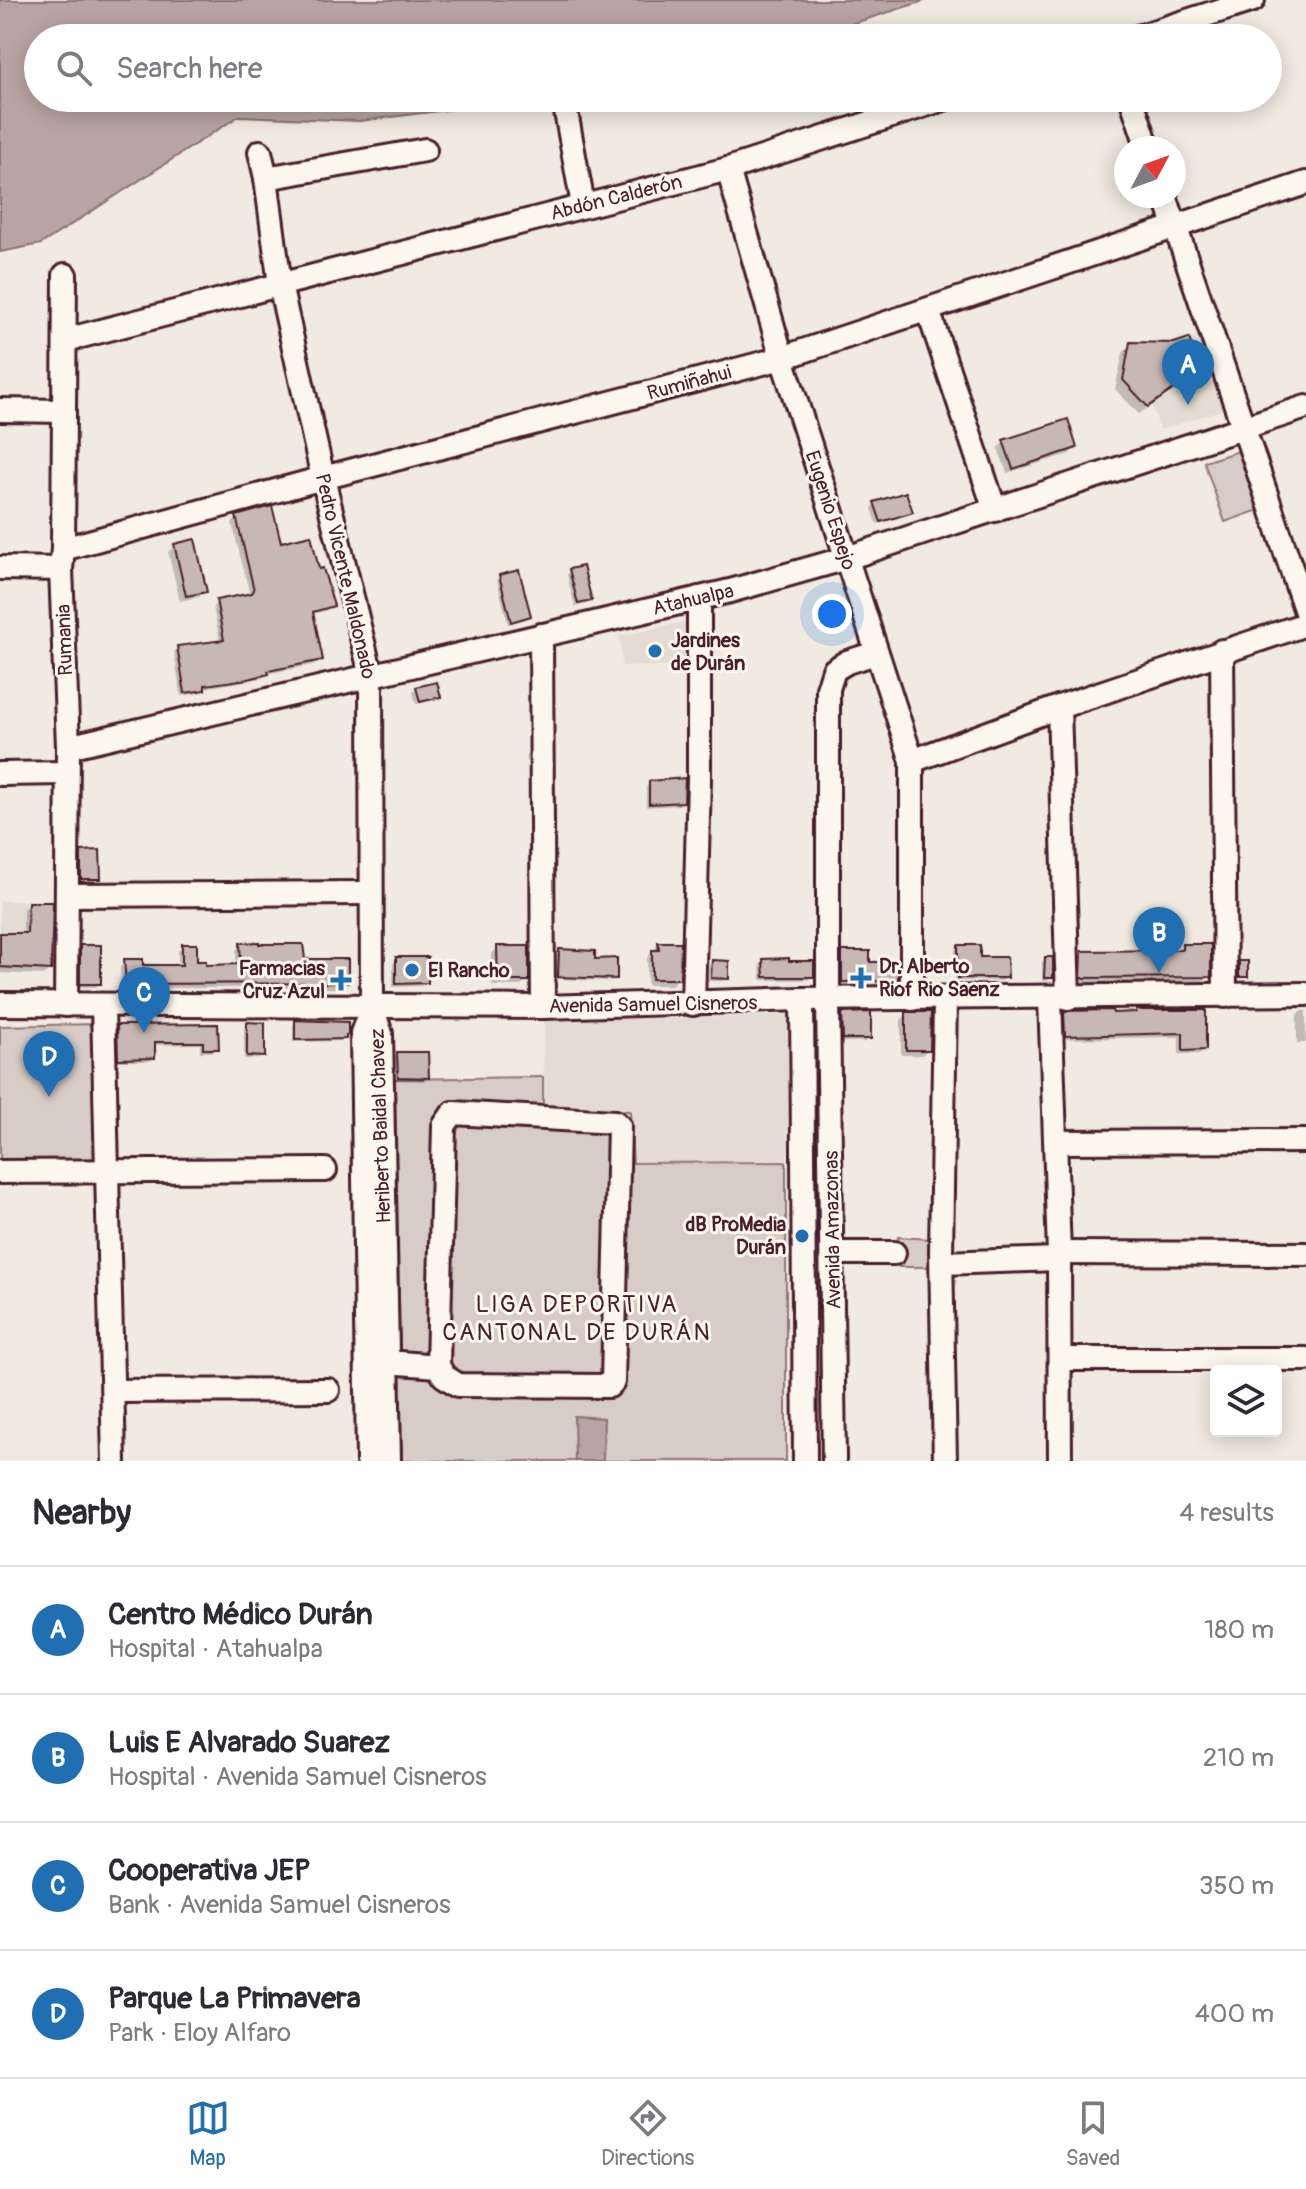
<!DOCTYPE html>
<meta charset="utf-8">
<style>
:root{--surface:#fff;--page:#f7f7f7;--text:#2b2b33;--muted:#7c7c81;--line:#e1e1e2;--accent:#1f6fb2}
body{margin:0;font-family:Pangolin,sans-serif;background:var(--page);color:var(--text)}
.controls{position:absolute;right:24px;bottom:24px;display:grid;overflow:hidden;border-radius:8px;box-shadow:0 4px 20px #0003}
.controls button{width:72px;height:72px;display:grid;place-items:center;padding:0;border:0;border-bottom:2px solid var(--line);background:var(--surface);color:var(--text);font:40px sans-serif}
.compass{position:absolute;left:1114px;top:136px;width:72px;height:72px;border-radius:50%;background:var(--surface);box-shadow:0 4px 20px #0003;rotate:49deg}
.you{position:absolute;left:832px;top:614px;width:28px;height:28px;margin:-20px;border:6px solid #fff;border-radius:50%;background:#1a73e8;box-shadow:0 0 0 12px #1a73e833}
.badge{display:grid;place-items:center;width:52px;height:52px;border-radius:50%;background:var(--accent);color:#fff;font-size:26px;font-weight:700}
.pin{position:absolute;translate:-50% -66px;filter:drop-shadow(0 2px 4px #0008)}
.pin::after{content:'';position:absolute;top:42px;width:28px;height:24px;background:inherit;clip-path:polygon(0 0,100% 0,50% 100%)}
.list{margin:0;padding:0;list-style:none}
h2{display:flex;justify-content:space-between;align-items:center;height:104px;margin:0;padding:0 32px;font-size:34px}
h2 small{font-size:26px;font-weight:400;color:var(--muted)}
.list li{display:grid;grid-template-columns:52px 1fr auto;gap:24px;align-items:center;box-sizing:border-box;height:128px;padding:0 32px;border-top:2px solid var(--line)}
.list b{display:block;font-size:30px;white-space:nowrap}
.list p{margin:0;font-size:26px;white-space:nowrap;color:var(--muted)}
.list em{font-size:26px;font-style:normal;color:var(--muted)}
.icon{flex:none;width:44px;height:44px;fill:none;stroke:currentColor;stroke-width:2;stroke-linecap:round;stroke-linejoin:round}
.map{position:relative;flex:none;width:1306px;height:1461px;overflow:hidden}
.search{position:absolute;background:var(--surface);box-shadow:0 4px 20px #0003;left:24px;right:24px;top:24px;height:88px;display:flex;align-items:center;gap:20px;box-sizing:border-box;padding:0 28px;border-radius:44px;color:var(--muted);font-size:30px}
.sheet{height:616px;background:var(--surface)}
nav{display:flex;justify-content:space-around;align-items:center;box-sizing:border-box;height:112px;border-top:2px solid var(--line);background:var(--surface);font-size:22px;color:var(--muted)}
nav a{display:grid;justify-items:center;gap:4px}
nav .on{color:var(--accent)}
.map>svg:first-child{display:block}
.built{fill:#e4dbd2}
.green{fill:#d8ccc6;stroke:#917678;stroke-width:2}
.water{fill:#b8a4a2;stroke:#8c6f72;stroke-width:2}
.shadow{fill:#0003}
.building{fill:#c8b8b3;stroke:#4a1f2b;stroke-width:2}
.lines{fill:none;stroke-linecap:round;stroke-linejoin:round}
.minor-casing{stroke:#4a1f2b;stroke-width:28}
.minor{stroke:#fbf7ec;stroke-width:22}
.poi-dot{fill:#1f6fb2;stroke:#fbf7ec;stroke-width:3}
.labels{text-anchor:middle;stroke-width:6;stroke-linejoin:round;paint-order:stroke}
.street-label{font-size:20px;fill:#4a1f2b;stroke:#fbf7ec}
.poi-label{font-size:20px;font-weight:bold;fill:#4a1f2b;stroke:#fbf7ec;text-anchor:start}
.quarter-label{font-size:24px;letter-spacing:2px;fill:#4a1f2b;stroke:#fbf7ec}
</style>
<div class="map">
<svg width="1306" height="1461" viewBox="0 0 1306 1461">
<rect width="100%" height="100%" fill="#f0eae0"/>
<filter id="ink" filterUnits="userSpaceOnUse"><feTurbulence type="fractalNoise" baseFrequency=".0125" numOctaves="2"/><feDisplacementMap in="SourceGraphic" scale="16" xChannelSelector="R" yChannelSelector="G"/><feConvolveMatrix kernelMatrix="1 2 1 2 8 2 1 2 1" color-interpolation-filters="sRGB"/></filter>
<g filter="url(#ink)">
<g class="built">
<polygon points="1215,381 1224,409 1160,430 1151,402"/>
<polygon points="689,621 691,667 622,666 620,636"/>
<rect x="0" y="901" width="25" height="68"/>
<polygon points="789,1015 787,1160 633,1162 631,1111 543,1107 544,1021"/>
</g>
<g class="green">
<polygon points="1239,451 1259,510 1225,522 1204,462"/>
<polygon points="96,1024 99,1167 0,1169 0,1026"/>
<polygon points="543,1077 543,1108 630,1111 633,1163 786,1162 786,1461 402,1461 395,1079"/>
<polygon points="898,1237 930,1239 931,1267 899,1267"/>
</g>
<g class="water">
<polygon points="0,0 927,0 807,38 38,38 38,98 540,98 360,121 239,116 41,244 0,252"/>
<polygon points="574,1416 604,1418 603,1461 575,1461"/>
</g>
<g class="shadow">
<polygon points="1131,344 1199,374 1191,383 1176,388 1139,414 1115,389 1123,353"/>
<polygon points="1004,442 1075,448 1069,454 1007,473 998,448"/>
<polygon points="875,504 910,511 907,515 877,524 872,508"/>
<polygon points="237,518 279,544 318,572 331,605 327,610 312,614 321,659 317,664 266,674 262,678 204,688 199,693 181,696 174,652 178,648 220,642 213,607 217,602 250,595 232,523"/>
<polygon points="175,546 205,591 199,597 180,601 168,552"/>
<polygon points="570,571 590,600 586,604 575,607 567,575"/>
<polygon points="500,576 529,616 526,619 508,624 497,580"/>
<polygon points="417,689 438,696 435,700 416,704 413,692"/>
<polygon points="650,783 682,801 679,805 646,807 646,787"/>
<polygon points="82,853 99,878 95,882 78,882 78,856"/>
<polygon points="28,904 49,969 44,975 0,973 0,935 23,935 23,909"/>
<polygon points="659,944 678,978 672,985 647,985 647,958"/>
<polygon points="241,945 303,961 346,983 341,988 121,988 120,967 125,961 142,967 178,967 178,951 183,946 195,963 204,967 236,966 236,950"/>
<polygon points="1182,946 1209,976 1204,981 1078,983 1078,957 1083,953 1178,951"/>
<polygon points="81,947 99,983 96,987 78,987 78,951"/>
<polygon points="959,947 978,959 1006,978 1002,981 955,981 955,950"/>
<polygon points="498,948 527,980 521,986 492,986 491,954"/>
<polygon points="560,951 615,978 612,981 556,979 557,955"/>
<polygon points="843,953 868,964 896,981 892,984 839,984 839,957"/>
<polygon points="397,959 426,983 422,986 393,987 393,963"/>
<polygon points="1045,959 1051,977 1048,981 1042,981 1042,962"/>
<polygon points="764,961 812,976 808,980 761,980 760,964"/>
<polygon points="712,962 727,978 723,981 708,981 709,965"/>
<polygon points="1300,1011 1306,1011 1306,1043 1297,1043 1297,1015"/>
<polygon points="1204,1012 1204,1050 1199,1054 1179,1054 1179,1037 1061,1039 1061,1018 1065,1013"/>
<polygon points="907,1014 928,1049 922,1055 901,1055 901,1020"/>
<polygon points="843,1015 869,1038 865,1042 840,1042 839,1018"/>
<polygon points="296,1022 344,1038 341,1041 293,1042 293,1025"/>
<polygon points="248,1024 263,1056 259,1059 244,1059 244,1028"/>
<polygon points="216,1026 217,1048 213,1052 200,1052 200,1044 153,1045 153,1058 149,1061 115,1061 115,1031 118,1027"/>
<polygon points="398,1054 427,1077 423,1081 395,1080 394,1058"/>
</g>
<g class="building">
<polygon points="1189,338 1201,375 1187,380 1148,407 1123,380 1130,342 1174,343"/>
<polygon points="1068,419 1077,448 1013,469 1003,440"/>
<polygon points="906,492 913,512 881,522 874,502"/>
<polygon points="272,506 281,542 311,535 319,569 323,568 334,606 313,612 323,660 268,671 269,674 248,679 205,685 205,690 185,693 177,646 224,640 216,600 252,593 254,590 236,516"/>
<polygon points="195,539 207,592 186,596 174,544"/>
<polygon points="583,566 592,601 578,604 569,569"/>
<polygon points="519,570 531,616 511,622 499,575"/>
<polygon points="437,682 441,697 420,702 416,687"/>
<polygon points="685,778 684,802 649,804 649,781"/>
<polygon points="100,850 101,879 81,879 81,851"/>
<polygon points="28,902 53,902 51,970 0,967 0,933 27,933"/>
<polygon points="259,942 259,944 303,944 305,959 348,959 348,983 126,984 124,959 143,959 143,965 182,965 182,944 197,944 197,961 206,961 206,965 241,964 240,943"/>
<polygon points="658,942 681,942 680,979 652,979 652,950 659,950"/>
<polygon points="1182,944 1211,944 1211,977 1081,978 1082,951 1182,950"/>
<rect x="80" y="945" width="21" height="39"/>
<polygon points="958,945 980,945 980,957 1007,957 1008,978 958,978"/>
<polygon points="497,946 529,946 529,981 498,981"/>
<polygon points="559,949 595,951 595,959 617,958 617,979 558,977"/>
<polygon points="842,951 870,951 870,962 898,962 898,981 842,982"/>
<polygon points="396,957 428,957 428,983 396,984"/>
<polygon points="1045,957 1053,957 1053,978 1044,978"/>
<polygon points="789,958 789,961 814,961 814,977 764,977 763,959"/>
<polygon points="712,960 729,961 729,979 711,978"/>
<rect x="1239" y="961" width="9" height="16"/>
<polygon points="1112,1010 1113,1013 1136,1012 1136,1010 1206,1010 1206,1050 1183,1051 1183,1033 1065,1036 1064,1011"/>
<polygon points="871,1012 871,1039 843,1039 842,1013"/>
<polygon points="906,1012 931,1012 930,1050 906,1050"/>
<polygon points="295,1020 348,1022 348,1035 346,1035 346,1039 295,1040"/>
<polygon points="247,1022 265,1023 265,1057 247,1056"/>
<polygon points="218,1024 219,1049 203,1049 203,1042 155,1042 155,1058 118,1059 117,1025"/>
<polygon points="397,1052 428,1052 429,1078 398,1077"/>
</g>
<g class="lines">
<g class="minor-casing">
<g id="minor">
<polyline points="1134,38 1253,0"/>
<polyline points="1131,98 1148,148"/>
<polyline points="566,112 583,205"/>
<polyline points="260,152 266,178 280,285 323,478 371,675 372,1007 381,1034 389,1461"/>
<polyline points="728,169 782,358 912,761 912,999"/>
<polyline points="266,178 425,150"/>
<polyline points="1165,196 1306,612"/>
<polyline points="65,275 63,549 61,569 68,747 66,1005"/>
<polyline points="928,310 995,510"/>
<polyline points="66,340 728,169 947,98"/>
<polyline points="0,410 64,411"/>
<polyline points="63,549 323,478 782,358 1306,183"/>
<polyline points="0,568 61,569"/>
<polyline points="541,635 543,1007"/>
<polyline points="1222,651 1225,996"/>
<polyline points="1059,707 1068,998"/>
<polyline points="68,747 730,591 847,558 1306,407"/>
<polyline points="912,761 1059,707 1306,624"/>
<polyline points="0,774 67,773"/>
<polyline points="68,895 370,893"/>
<polyline points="1050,998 1059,1253 1060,1461"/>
<polyline points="802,999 805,1461"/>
<polyline points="945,1000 941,1253 945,1461"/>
<polyline points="0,1004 543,1007 802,999 1306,994"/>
<polyline points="693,1004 699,779 699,598"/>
<polyline points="103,1006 114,1461"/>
<polygon points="453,1113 615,1122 619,1126 613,1382 609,1386 458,1385 444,1376 438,1366 444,1126"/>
<polyline points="1056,1142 1306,1141"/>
<polyline points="0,1172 325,1170"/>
<polyline points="833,1253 894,1253"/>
<polyline points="1059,1253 1306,1254"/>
<polyline points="942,1263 1059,1259"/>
<polyline points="1061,1359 1306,1359"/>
<polyline points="387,1362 438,1366"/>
<polyline points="113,1391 328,1390"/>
<polyline points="368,1461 362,1033 372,1007"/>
<polyline points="834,1461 828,999 828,689 834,670 847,662 876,653"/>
</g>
</g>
<use href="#minor" class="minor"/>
</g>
</g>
<g class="poi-dot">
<circle cx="655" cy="651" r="8"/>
<circle cx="412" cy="970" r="8"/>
<path d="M857 966h8v8h8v8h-8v8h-8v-8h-8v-8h8z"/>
<path d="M337 968h8v8h8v8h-8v8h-8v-8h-8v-8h8z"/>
<circle cx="802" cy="1236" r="8"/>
</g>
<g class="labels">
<g class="street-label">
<text transform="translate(616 197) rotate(-14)" y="7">Abdón Calderón</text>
<text transform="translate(689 382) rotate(-15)" y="7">Rumiñahui</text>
<text transform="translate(831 510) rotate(72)" y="7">Eugenio Espejo</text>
<text transform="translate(346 576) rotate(77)" y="7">Pedro Vicente Maldonado</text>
<text transform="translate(693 599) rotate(-13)" y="7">Atahualpa</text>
<text transform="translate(64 640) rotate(-92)" y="7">Rumania</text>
<text transform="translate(653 1004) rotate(-1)" y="7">Avenida Samuel Cisneros</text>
<text transform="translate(380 1126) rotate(-92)" y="7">Heriberto Baidal Chavez</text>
<text transform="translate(832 1230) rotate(-91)" y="7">Avenida Amazonas</text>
</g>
<g class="poi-label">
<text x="671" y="647">Jardines<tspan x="671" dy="23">de Durán</tspan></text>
<text x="879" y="973">Dr. Alberto<tspan x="879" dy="23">Riof Rio Saenz</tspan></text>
<text x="325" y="975" text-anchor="end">Farmacias<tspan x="325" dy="23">Cruz Azul</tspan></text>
<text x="428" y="977">El Rancho</text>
<text x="786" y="1231" text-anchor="end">dB ProMedia<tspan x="786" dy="23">Durán</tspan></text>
</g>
<g class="quarter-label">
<text x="577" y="1312">LIGA DEPORTIVA<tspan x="577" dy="28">CANTONAL DE DURÁN</tspan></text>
</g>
</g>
</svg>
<div class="controls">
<button><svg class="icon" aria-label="layers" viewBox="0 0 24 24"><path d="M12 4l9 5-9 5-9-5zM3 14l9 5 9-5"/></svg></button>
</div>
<svg class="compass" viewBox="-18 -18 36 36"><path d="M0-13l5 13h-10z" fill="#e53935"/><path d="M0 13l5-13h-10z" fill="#7c7c81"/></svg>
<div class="you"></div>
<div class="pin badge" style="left:1188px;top:405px">A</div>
<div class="pin badge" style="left:1159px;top:973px">B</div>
<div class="pin badge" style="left:144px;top:1033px">C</div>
<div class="pin badge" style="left:49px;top:1097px">D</div>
<div class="search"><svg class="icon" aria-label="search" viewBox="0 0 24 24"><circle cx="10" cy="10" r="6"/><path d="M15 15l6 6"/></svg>Search here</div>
</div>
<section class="sheet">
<h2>Nearby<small>4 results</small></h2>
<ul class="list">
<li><span class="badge">A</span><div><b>Centro Médico Durán</b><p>Hospital · Atahualpa</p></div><em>180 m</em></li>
<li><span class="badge">B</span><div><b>Luis E Alvarado Suarez</b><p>Hospital · Avenida Samuel Cisneros</p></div><em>210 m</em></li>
<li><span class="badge">C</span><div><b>Cooperativa JEP</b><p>Bank · Avenida Samuel Cisneros</p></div><em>350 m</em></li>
<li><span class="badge">D</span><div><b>Parque La Primavera</b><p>Park · Eloy Alfaro</p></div><em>400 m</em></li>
</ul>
</section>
<nav>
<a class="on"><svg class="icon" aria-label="map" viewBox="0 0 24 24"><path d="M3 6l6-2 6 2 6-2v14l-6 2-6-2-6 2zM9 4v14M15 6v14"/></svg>Map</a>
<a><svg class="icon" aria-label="directions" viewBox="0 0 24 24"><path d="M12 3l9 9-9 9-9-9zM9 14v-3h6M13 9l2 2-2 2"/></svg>Directions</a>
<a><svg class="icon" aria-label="saved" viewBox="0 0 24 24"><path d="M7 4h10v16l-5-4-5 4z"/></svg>Saved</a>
</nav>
